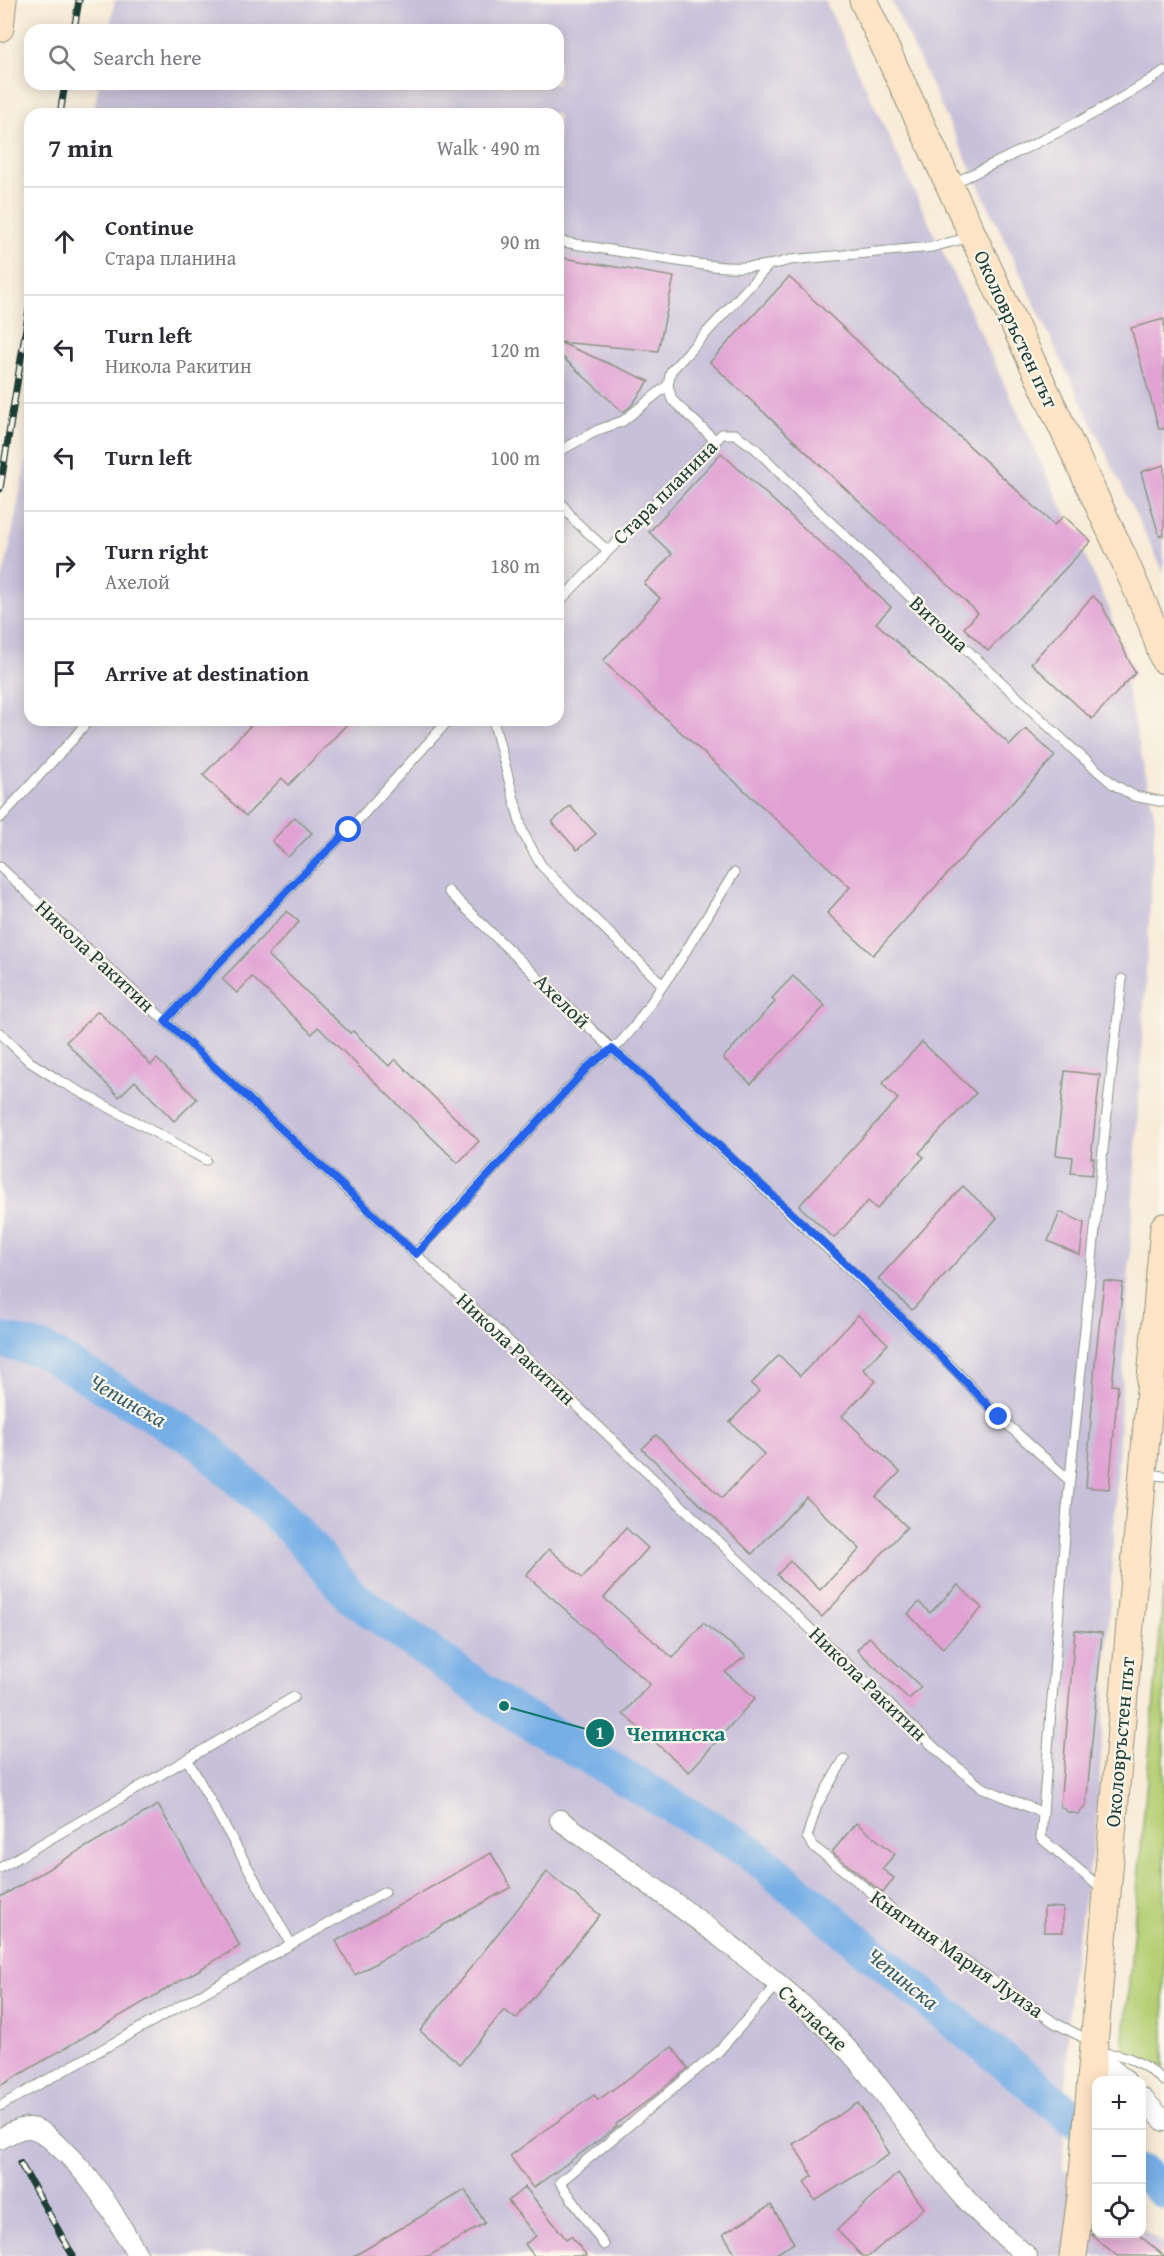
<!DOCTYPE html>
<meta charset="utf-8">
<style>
:root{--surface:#fff;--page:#f2f2f3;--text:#2b2b33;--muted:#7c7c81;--line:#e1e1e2}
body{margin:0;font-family:"Gentium Book Plus",serif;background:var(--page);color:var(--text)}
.controls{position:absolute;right:18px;bottom:18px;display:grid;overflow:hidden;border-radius:12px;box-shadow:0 3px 15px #0003}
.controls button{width:54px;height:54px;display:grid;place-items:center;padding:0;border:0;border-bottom:2px solid var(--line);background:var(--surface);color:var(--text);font:30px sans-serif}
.stop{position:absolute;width:18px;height:18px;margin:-14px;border:4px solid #2563eb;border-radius:50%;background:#fff}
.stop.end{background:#2563eb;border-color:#fff;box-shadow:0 2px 6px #0008}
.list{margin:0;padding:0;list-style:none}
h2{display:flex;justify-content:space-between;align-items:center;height:78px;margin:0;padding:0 24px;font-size:26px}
h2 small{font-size:20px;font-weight:400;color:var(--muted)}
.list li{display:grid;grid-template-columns:39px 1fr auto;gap:18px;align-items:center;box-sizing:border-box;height:108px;padding:0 24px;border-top:2px solid var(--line)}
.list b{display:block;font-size:22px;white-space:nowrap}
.list p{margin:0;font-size:20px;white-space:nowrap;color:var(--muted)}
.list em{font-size:20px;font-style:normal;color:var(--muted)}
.icon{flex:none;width:33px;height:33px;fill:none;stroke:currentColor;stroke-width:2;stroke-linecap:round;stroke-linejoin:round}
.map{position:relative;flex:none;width:1164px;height:2256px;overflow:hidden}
.search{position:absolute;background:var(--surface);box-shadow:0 3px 15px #0003;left:24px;top:24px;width:540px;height:66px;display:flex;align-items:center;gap:15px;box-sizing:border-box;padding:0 21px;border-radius:18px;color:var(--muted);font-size:22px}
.panel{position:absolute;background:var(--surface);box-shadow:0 3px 15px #0003;left:24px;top:108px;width:540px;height:618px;border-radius:18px}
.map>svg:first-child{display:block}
.industrial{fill:#c7c0d9}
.green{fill:#b5cf74;stroke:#6a8654;stroke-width:1.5}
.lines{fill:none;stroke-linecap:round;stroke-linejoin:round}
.river{stroke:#76aee6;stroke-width:36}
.building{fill:#e1a2d3}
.lane-casing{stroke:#8c9486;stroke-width:11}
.street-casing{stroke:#8c9486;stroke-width:22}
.secondary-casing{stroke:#8c9486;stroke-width:29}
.lane{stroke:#fff;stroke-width:9}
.street{stroke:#fff;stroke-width:20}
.secondary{stroke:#ffe4c6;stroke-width:27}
.rail-casing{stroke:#1f3d34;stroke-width:7}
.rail{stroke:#fbf7ec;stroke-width:4.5;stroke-dasharray:14;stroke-linecap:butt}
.route{stroke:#2563eb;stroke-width:8}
.labels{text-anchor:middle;stroke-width:4.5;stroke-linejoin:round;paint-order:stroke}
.street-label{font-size:21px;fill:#1f3d34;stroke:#fbf7ec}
.water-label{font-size:22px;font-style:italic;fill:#395f69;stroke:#fbf7ec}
.leader{fill:none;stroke:#0f766e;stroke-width:2}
.callout-dot{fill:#0f766e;stroke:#fbf7ec;stroke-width:2}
.mark-label{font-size:18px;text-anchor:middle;font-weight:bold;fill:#fff}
.callout-label{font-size:22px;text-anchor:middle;font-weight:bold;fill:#0f766e;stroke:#fbf7ec;stroke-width:4.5;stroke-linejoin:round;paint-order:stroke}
</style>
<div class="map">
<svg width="1164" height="2256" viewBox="0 0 1164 2256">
<rect width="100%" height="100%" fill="#fbf7ec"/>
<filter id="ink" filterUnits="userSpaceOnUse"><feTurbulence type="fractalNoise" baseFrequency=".0167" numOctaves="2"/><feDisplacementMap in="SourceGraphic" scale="12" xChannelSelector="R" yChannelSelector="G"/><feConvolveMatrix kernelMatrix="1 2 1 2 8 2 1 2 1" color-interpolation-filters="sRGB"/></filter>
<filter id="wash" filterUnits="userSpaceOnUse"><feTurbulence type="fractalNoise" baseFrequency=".008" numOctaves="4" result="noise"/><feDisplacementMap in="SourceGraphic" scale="24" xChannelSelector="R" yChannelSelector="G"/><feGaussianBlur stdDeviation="1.35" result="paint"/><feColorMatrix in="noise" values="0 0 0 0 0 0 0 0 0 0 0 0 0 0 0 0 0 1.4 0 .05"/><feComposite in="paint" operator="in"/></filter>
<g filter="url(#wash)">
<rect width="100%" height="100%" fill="#f8ebd7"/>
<g class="industrial">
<polygon points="115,0 825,0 1110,610 1155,818 1097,1824 1070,1983 1063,2169 1096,2195 1096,2234 1142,2234 1142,2228 1164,2245 1164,2256 0,2256 0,586 7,560 30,441 30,720 558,720 558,114 93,114 99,84 558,84 558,30 109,30"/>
<polygon points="891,0 1164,0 1164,573 1064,366"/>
</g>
<polygon class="green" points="1164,1586 1164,2068 1123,2050"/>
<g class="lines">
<g class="river">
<polyline points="0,1340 43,1350 198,1441 295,1531 351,1596 504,1706 749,1851 961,2027 1096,2136"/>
<polyline points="1142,2173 1164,2191"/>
</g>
</g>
<g id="blocks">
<g class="building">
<polygon points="558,257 674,277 658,351 559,342 649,381 631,406 623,412 558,353"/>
<polygon points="789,277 1054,525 1064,516 1091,541 988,651 964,628 978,613 710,362"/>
<polygon points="1164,319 1164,429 1159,429 1131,328"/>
<polygon points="721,453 891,607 876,623 1010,745 1026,729 1055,756 873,955 827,913 850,887 603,661 660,598 644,584 672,554 649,532"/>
<polygon points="1164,465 1164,535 1159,536 1141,472"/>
<polygon points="1093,596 1102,605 1135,673 1092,719 1031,663"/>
<polygon points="256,720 351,720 289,785 282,778 246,816 203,775"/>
<polygon points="570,806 596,834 577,850 552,822"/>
<polygon points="295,817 312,833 288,857 272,841"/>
<polygon points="287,911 299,922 268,955 350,1033 353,1031 389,1066 395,1059 479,1141 458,1163 318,1027 312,1034 252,977 237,993 222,979"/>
<polygon points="793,976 825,1006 751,1084 723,1058 775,1002 772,998"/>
<polygon points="98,1011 151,1065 157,1059 197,1099 174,1121 135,1081 119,1097 66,1042"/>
<polygon points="922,1042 976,1093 919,1153 924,1157 877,1209 868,1201 834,1238 799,1206 898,1099 882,1084"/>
<polygon points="1065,1071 1100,1075 1091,1158 1094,1158 1092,1175 1071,1173 1073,1157 1056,1155"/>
<polygon points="963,1186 997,1218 912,1310 878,1279"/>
<polygon points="1060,1212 1084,1223 1080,1255 1048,1241"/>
<polygon points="1104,1281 1123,1283 1112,1385 1118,1386 1109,1489 1086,1487 1095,1363"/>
<polygon points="858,1315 888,1344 863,1369 876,1381 842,1416 900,1472 876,1497 907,1527 822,1617 777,1575 790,1561 820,1590 860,1549 806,1497 752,1554 642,1449 656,1435 722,1498 764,1454 730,1422 759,1391 751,1384 779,1355 800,1376"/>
<polygon points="626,1528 648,1548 604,1598 673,1658 703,1623 746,1656 725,1672 755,1698 689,1772 623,1714 650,1684 526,1575 549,1549 582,1578"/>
<polygon points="958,1585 982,1608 943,1648 908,1614 919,1602 930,1613"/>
<polygon points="1075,1630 1102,1633 1086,1806 1078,1814 1068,1812 1060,1806"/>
<polygon points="869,1637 921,1687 909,1699 857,1650"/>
<polygon points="158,1805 240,1946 0,2086 0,1897"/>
<polygon points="856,1823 895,1854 882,1869 894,1878 883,1893 832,1852"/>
<polygon points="491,1853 511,1887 355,1975 336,1941"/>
<polygon points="547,1872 600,1915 516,2019 504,2010 460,2064 420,2031"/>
<polygon points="1044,1907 1063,1908 1063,1932 1044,1932"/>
<polygon points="672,2047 688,2068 650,2099 616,2124 617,2126 606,2135 533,2188 510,2156 594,2095 598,2100"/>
<polygon points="858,2103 890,2154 815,2201 804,2182 813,2176 793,2144"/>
<polygon points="898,2173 924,2208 869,2256 862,2256 837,2230"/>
<polygon points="525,2187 566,2239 571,2236 587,2256 534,2256 525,2244 536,2236 508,2201"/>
<polygon points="465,2190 485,2223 429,2256 354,2256"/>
<polygon points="771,2205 794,2243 773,2256 737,2256 723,2234"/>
<polygon points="1092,2234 1138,2234 1164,2256 1117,2256 1092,2235"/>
</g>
</g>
</g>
<g filter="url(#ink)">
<use href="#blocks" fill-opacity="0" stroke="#8c9486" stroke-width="1.5"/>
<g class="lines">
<g class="lane-casing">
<g id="lane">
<path d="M952,184C1023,149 1098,116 1164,71"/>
<path d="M558,241C590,247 622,252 654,257C701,265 743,274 790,260L932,247L971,237"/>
<polyline points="716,441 672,400 668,385 671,371 768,266"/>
<polyline points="558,452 598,430 623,421 668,385"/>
<polyline points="558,499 575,521 607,550"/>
<polyline points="558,603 722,434 735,434 755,448 811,504 1075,751 1113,784 1134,796 1164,802"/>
<polyline points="493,720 523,833 541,865 574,899 663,985"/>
<polyline points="0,818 74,738 88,720"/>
<polyline points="0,867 527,1358 935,1748 981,1787 1043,1813"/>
<polyline points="448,891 612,1049 636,1069 896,1313 957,1372 999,1417 1069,1480"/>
<polyline points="165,1021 298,879 349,830 449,720"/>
<polyline points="0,1033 30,1062 60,1081 206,1160"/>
<polyline points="415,1254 590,1065 620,1043 634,1027 679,962 734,873"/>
<polyline points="1146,1474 1164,1476"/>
<polyline points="187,1759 291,1944"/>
<polyline points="844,1759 817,1805 807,1837 813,1846 912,1925 1055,2023 1092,2042"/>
<polyline points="0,1868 294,1697"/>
<polyline points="1103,1890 1041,1838 1067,1508 1105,1130 1122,979"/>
<path d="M1095,2054C1124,2051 1143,2063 1164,2081"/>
<polyline points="0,2106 385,1892"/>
<polyline points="604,2245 560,2182 717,2053 777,1985"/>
</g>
</g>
<g class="street-casing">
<g id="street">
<path d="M560,1820C653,1888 751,1953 833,2034C883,2084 917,2145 964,2197C983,2219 1005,2237 1027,2256"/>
<polyline points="1093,2054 1125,2080"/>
<polyline points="1142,2098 1164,2121"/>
<path d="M0,2139C8,2134 21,2127 30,2128C41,2129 50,2138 57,2145C94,2177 114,2214 138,2256"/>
</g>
</g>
<g class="secondary-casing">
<g id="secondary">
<polyline points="863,0 1122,555 1152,624 1164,660"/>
<polyline points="0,28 3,0"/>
<polyline points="1073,2256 1081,2197 1164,1227"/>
</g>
</g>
<use href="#lane" class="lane"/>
<use href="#street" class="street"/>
<use href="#secondary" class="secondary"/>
<g class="rail-casing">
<g id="rail">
<polyline points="74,30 79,0"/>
<polyline points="60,114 65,84"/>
<polyline points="0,489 30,303"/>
<polyline points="20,2163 73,2256"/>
</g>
</g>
<use href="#rail" class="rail"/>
</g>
</g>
<g class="lines" filter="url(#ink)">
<path class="route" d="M349,830L298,879L165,1021L416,1254L590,1065L612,1049L636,1069C758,1183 886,1296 999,1417"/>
</g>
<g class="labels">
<g class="street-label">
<text transform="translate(1016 329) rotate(65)" y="7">Околовръстен път</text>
<text transform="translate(665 492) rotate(-45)" y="7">Стара планина</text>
<text transform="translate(939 624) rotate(43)" y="7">Витоша</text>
<text transform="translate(95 956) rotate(43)" y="7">Никола Ракитин</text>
<text transform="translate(562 1001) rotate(44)" y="7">Ахелой</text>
<text transform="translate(516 1349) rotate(43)" y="7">Никола Ракитин</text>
<text transform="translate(868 1684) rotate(44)" y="7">Никола Ракитин</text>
<text transform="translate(1120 1742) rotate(-85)" y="7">Околовръстен път</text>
<text transform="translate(957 1954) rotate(35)" y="7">Княгиня Мария Луиза</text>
<text transform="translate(813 2018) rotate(43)" y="7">Съгласие</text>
</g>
<g class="water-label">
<text transform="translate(128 1400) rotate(30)" y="8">Чепинска</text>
<text transform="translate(903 1978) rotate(39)" y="8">Чепинска</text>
</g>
</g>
<path class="leader" d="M504 1706L600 1733"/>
<g class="callout-dot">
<circle cx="504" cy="1706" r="6"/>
<circle cx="600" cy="1733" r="15"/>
</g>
<g class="mark-label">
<text x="600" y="1739">1</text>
</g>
<g class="callout-label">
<text x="676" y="1741">Чепинска</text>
</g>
</svg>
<div class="controls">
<button>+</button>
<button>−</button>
<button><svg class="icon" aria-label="locate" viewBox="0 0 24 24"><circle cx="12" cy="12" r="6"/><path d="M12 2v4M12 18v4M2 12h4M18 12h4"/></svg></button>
</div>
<div class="stop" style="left:349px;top:830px"></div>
<div class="stop end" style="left:999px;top:1417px"></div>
<div class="search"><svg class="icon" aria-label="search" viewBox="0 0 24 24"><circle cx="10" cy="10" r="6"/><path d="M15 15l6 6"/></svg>Search here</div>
<section class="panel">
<h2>7 min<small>Walk · 490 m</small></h2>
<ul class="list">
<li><svg class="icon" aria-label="ahead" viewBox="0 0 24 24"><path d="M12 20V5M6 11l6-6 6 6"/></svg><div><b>Continue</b><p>Стара планина</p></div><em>90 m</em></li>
<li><svg class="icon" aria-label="left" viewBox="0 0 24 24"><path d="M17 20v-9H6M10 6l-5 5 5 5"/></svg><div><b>Turn left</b><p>Никола Ракитин</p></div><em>120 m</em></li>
<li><svg class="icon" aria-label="left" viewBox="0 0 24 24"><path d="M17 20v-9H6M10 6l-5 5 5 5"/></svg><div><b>Turn left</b></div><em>100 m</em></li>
<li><svg class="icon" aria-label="right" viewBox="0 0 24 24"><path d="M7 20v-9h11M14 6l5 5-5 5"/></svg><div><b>Turn right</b><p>Ахелой</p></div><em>180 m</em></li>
<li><svg class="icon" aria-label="arrive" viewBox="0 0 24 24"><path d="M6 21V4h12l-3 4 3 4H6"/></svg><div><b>Arrive at destination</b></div></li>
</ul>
</section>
</div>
